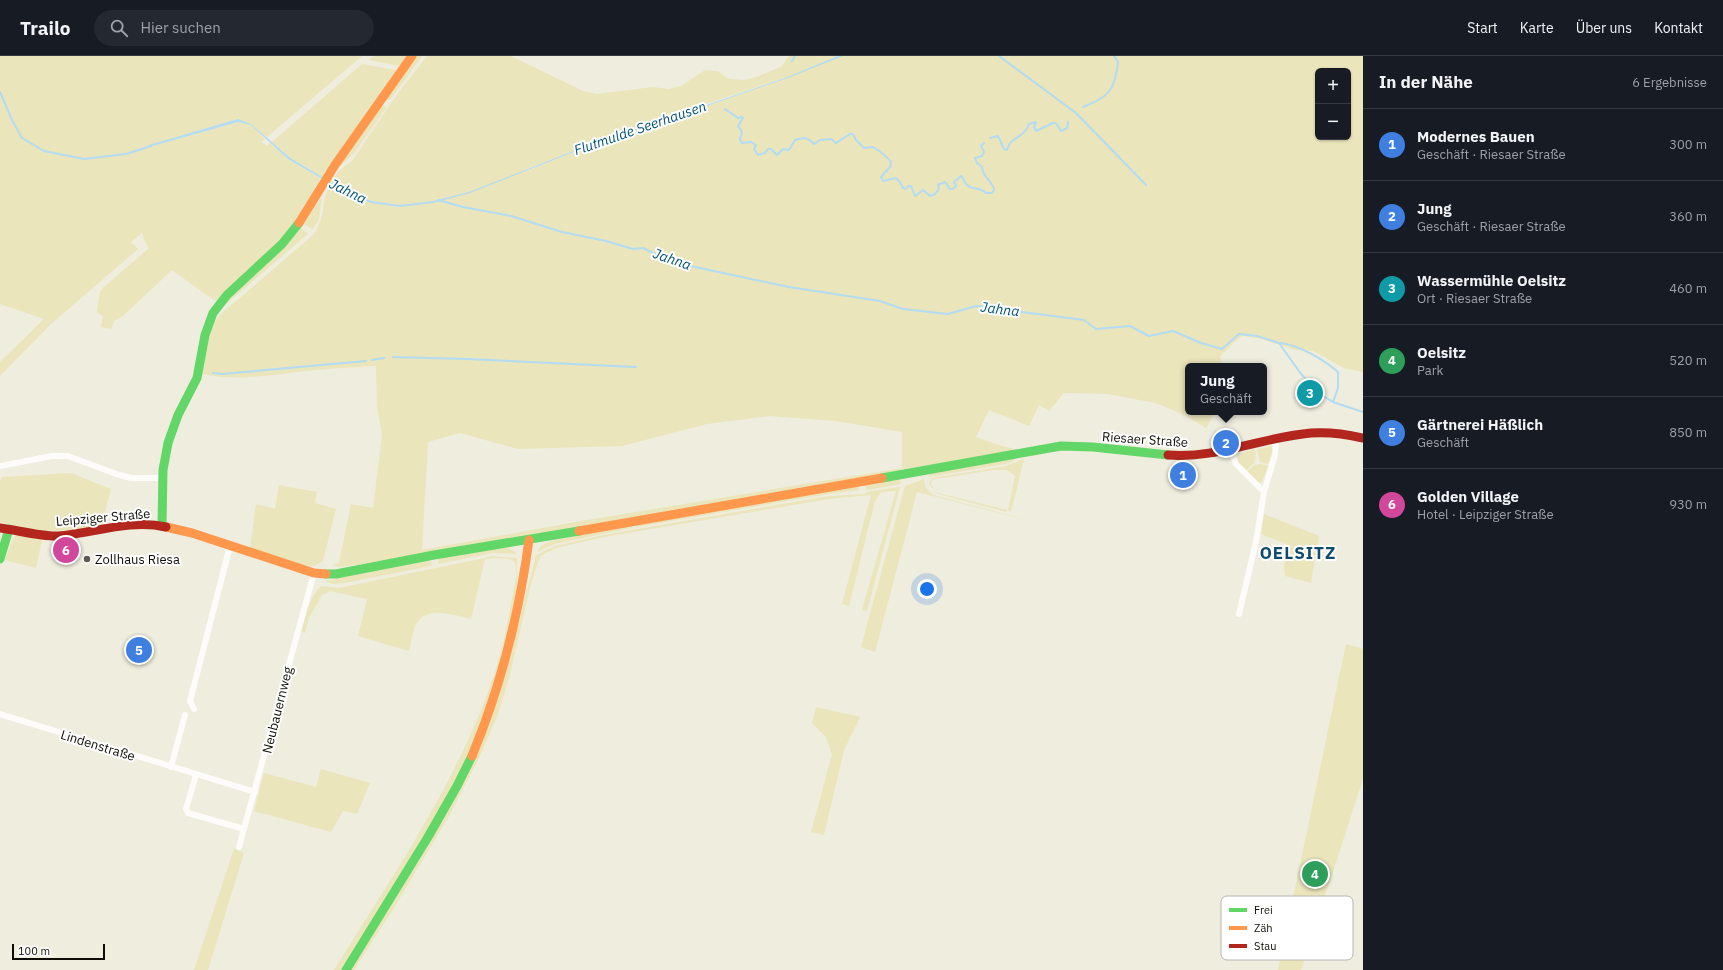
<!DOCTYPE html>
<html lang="de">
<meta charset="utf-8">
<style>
:root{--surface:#171b24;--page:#242831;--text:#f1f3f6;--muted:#9ea1a6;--line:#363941;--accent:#8c9099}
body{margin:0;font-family:"IBM Plex Sans",sans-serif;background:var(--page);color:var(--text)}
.controls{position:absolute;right:12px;top:12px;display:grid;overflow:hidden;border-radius:6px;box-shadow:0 1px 3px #0004}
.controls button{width:36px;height:36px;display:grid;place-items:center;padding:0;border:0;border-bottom:1px solid var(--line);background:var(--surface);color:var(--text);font:20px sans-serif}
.scale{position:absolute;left:12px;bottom:10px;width:93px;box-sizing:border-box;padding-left:4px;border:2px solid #0e0d05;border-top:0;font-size:11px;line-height:14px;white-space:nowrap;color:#0e0d05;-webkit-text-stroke:3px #fff;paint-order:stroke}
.you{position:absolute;left:927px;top:533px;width:14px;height:14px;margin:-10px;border:3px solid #fff;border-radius:50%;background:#1a73e8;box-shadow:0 0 0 6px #1a73e833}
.badge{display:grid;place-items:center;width:26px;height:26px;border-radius:50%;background:var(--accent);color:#fff;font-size:13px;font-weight:700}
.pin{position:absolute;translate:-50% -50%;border:2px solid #fff;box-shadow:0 1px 4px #0006}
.popup{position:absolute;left:1185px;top:307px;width:82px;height:52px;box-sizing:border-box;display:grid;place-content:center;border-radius:6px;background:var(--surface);filter:drop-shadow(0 1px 3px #0005);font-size:13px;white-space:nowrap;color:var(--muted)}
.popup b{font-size:15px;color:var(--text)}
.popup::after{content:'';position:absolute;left:50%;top:100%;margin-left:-8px;border:8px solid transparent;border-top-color:var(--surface)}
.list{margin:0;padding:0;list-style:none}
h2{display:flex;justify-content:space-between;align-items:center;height:52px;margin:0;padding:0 16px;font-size:17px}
h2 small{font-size:13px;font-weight:400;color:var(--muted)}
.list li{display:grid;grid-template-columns:26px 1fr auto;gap:12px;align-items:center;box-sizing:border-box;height:72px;padding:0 16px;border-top:1px solid var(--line)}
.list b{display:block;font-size:15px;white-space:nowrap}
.list p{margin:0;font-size:13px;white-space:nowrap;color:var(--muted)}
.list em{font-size:13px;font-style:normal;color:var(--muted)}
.icon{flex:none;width:22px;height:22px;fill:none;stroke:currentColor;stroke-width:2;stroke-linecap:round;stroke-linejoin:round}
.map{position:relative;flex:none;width:1363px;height:914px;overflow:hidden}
header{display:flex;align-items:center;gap:24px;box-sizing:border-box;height:56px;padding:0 20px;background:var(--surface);border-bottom:1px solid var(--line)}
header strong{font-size:19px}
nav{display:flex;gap:22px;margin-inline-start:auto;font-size:14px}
.search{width:280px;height:36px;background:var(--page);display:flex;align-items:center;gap:10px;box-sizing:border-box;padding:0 14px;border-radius:22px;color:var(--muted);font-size:15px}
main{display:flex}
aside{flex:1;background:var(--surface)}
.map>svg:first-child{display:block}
.green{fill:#eae5ba;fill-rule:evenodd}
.water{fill:#b1dcf4}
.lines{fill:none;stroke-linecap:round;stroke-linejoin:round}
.stream{stroke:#b1dcf4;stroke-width:2}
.street{stroke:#fdfcfa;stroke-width:6}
.fast{stroke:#63d668;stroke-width:9}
.slow{stroke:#ff974d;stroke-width:9}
.jam{stroke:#b3261e;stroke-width:9}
.poi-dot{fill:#5d5b51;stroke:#fff;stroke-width:1.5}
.labels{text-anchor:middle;stroke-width:4;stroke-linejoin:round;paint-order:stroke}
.street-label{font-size:13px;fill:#0e0d05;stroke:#fff}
.poi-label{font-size:13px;fill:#0e0d05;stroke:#fff;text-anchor:start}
.water-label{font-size:14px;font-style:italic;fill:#015279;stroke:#fff}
.district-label{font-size:17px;font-weight:bold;letter-spacing:1px;fill:#0f4b6c;stroke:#fff}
.key{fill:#fff;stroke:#b7b6b4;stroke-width:1}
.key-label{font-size:11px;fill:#0e0d05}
</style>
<header>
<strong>Trailo</strong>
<div class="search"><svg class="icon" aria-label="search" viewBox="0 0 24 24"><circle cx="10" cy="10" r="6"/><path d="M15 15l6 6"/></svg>Hier suchen</div>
<nav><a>Start</a><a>Karte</a><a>Über uns</a><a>Kontakt</a></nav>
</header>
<main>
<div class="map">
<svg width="1363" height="914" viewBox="0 0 1363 914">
<rect width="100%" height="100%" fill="#efedde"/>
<g class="green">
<polygon points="0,0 362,0 267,81 251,68 238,63 149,91 238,66 251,69 265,83 262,86 267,90 270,87 288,103 320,122 317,130 318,131 294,170 217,245 205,238 172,214 123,260 114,265 111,273 101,271 103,260 97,256 100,236 104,231 149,192 145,186 142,177 131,186 138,193 51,268 0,320 0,306 44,263 0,248"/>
<polygon points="374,0 408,0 399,10 369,4"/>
<polygon points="415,0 422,0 390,44 387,44 386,42"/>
<path d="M427,0H511L583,35L597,38L653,31L669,33L681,30L705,14L717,15L729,23L745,24L756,21L781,11L789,0H1363V316L1344,312L1313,295L1295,294L1258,282L1242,280C1233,286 1228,293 1220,300L1222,310H1188V356H1215L1206,372L1183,358L1155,347L1108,338L1064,337L1049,355L1039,349L1029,370L989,354L976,381L1005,391L1012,392L1013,396L905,413L902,412L901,414L696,451L356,509L339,511L332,509L339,507L351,448L373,452L382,379L377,350L376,310C356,311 335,312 315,314C278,318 239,326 202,318C207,286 205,267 234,247L313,179C327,160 320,148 330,129C355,142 373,148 400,151V149L372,145L345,135L289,101L272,86L362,8L395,14L396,16L327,115H325L324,117L333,123L339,115L352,105L396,40ZM1318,15H1348V81H1318ZM784,22L785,23L589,90L524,116V114L652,66ZM770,360L836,365L902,376V412L587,464L422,494L428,386L460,377L518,393L622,390L707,368Z"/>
<polygon points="382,48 386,52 355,96 337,113"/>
<polygon points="322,140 319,163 313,174 304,168"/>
<polygon points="301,172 308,178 225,249 222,248"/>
<polygon points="1271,390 1273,394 1268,408 1260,406 1257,393"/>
<path d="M1255,393C1257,405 1254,408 1245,415C1241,410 1236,406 1238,398Z"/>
<polygon points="1010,403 1013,403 1014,405 1005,408 929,421 929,417"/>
<polygon points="1024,403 1011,456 1008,454 1015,420 1007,414 994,414 935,423 932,424 931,428 934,434 938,437 1007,454 1007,456 938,438 931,431 929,427 932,422 1006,410"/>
<polygon points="1261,408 1268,410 1262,425 1259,427 1246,416 1255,409"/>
<path d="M71,417L111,433L102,465L109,467C74,478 35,477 0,466V426L2,421Z"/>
<polygon points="899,422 901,428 867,434 865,429"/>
<polygon points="924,423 925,431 933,439 1077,477 917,436 875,596 861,591 904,433 905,430"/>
<polygon points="279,429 317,436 315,447 336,453 323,505 315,510 302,509 250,493 256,448 275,453"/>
<polygon points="859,429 859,434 828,438 636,471 636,468"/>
<polygon points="900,431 867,555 862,554 896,435 881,436 875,445 849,550 842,548 871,439 829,443 604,481 556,492 542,499 538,506 531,528 509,622 498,658 480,700 448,762 392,855 354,914 350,914 429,787 505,621 536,499 555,490 603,479 829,440 865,438 866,436"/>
<polygon points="1264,458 1319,480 1311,527 1285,520 1284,510 1289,489 1261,478"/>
<polygon points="631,468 632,472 554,488 537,496 541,490 548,486"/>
<polygon points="16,479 42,483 36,512 5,504 14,481"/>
<polygon points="508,492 514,495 517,498 493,497 438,508 439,501 495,493"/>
<path d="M490,500L517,502V531L504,596L486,654L470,696L438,759L342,914H334C393,819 458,726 494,619C502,596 507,572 511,548C512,540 519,513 515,507C510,500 493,503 485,503L471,563C453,559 426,548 415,570C412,578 411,587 409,595L358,580L367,543L330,535L322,539L309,562L305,577L301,575C306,559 309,542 321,530L339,532L485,502Z"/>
<polygon points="428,503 432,507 431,510 344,527 333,528 325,525"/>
<polygon points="1346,588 1363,593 1363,723 1301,914 1278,914"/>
<polygon points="816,651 860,661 844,694 824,779 811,776 832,699 826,681 812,667"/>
<polygon points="321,713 370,727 357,758 343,755 331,776 254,755 264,717 316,731"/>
<polygon points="234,793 244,797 208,914 194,914"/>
</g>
<polygon class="water" points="838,0 843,0 785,23 589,90 470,137 433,147 400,151 371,147 345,136 288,103 251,69 238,66 149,91 149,89 238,63 251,68 289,101 345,135 372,145 400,149 433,145 469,136 589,89 785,22"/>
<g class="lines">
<g class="stream">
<polyline points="999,0 1076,57 1146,129"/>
<polyline points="792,5 795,0"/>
<polyline points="0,36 12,64 22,82 44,95 84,103 126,98 151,90"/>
<path d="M1083,51C1109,41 1115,34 1118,6L1114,0"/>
<path d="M725,53L738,62L741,61L743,62L738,70L742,76L740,83L742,87L751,86L756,89L754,93L758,99L765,97L768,93H771L777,99L783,93L789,94L795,84C804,81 807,81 814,88L820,84L831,83L836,87L850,78H853L856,84L864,92L873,91C878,94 887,101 891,106L890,111L881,121L883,125L896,122L900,126L903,132L906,133L908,130H911L915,140L923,134L930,140L935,138L939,133L938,129L945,126L950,133H953L956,130L954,126L961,120C964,122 964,127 967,129C972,134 981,131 986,137H992L994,134C993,125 982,121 982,111L977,107L975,102L982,100L984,96L981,90L984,87"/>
<path d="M990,82L998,80L1004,93L1007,94C1010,80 1024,83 1029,68L1036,66L1034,71L1036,75L1053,67H1056L1061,75L1067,72L1068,66"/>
<polyline points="438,144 463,151 511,160 562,176 606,185 633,193 643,192 668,204 695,211 789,231 880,245 903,253 948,258 976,250 1084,264 1096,273 1130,270 1149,280 1173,275 1201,287 1222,293 1239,278 1257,280 1279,287 1301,318 1320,338 1333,346 1363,356"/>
<path d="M1280,287C1299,289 1323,303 1338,316V332L1333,346"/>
<polyline points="393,301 467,303 636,311"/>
<polyline points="372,304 384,302"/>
<polyline points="213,317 222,318 366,305"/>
</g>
<g class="street">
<polyline points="1230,393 1236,408 1264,436"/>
<polyline points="0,410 52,400 68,400 119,419 131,422 163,422"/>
<polyline points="1239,558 1256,486 1264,436 1275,399 1276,382"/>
<polyline points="194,653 190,645 230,490"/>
<polyline points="0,658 255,736"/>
<polyline points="171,711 185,659"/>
<polyline points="196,719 186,753 188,757 244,773"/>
<polyline points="239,791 314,517"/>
</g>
<g class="fast">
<polyline points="882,422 1061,390 1093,391 1168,399"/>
<polyline points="162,470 163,414 168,387 178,359 197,322 205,279 213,257 227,239 282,188 299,167"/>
<polyline points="0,503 9,473"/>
<polyline points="326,518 336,518 434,499 579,475"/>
<polyline points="346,914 428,781 457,730 472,700"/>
</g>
<g class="slow">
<polyline points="299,167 335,109 412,0"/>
<polyline points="166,471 192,477 314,517 326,518"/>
<polyline points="579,475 882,422"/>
<path d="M472,700C501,630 519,559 529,484"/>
</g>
<g class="jam">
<path d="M1168,399C1217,403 1263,381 1311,377C1329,376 1346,378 1363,382"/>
<path d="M0,472C16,474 44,481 58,480C94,477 130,463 166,471"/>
</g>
</g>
<circle class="poi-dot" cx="87" cy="503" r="4"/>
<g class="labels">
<g class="street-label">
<text transform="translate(1145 383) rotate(4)" y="5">Riesaer Straße</text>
<text transform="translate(103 461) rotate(-5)" y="5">Leipziger Straße</text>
<text transform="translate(277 654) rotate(-76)" y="5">Neubauernweg</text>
<text transform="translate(98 689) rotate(17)" y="5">Lindenstraße</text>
</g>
<g class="poi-label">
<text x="95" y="508">Zollhaus Riesa</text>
</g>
<g class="water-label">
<text transform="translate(640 72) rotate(-19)" y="5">Flutmulde Seerhausen</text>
<text transform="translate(348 135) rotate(26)" y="5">Jahna</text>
<text transform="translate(672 203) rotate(19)" y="5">Jahna</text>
<text transform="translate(1000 253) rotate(7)" y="5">Jahna</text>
</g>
<g class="district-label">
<text x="1298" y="503">OELSITZ</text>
</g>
</g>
<rect x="1221" y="840" width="132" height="64" rx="6" class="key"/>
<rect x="1229" y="852" width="18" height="4" fill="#63d668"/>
<rect x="1229" y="870" width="18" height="4" fill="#ff974d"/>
<rect x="1229" y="888" width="18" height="4" fill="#b3261e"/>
<g class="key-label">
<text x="1254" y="858">Frei</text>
<text x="1254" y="876">Zäh</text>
<text x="1254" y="894">Stau</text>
</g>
</svg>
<div class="controls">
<button>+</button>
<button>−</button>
</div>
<div class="scale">100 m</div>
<div class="you"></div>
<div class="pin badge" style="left:1183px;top:419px;background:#3f7fe0">1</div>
<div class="pin badge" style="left:1226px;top:387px;background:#3f7fe0">2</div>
<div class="popup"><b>Jung</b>Geschäft</div>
<div class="pin badge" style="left:1310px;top:337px;background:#0f9aa8">3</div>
<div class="pin badge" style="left:1315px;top:818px;background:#2e9e5b">4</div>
<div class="pin badge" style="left:139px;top:594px;background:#3f7fe0">5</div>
<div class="pin badge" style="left:66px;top:494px;background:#d1479c">6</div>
</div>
<aside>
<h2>In der Nähe<small>6 Ergebnisse</small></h2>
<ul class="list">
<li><span class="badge" style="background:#3f7fe0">1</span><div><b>Modernes Bauen</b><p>Geschäft · Riesaer Straße</p></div><em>300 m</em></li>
<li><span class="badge" style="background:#3f7fe0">2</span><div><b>Jung</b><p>Geschäft · Riesaer Straße</p></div><em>360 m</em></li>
<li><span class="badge" style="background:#0f9aa8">3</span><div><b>Wassermühle Oelsitz</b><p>Ort · Riesaer Straße</p></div><em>460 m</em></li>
<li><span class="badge" style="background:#2e9e5b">4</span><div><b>Oelsitz</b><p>Park</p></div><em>520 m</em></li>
<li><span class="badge" style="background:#3f7fe0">5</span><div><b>Gärtnerei Häßlich</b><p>Geschäft</p></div><em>850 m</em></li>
<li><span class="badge" style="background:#d1479c">6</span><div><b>Golden Village</b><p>Hotel · Leipziger Straße</p></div><em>930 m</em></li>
</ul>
</aside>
</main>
